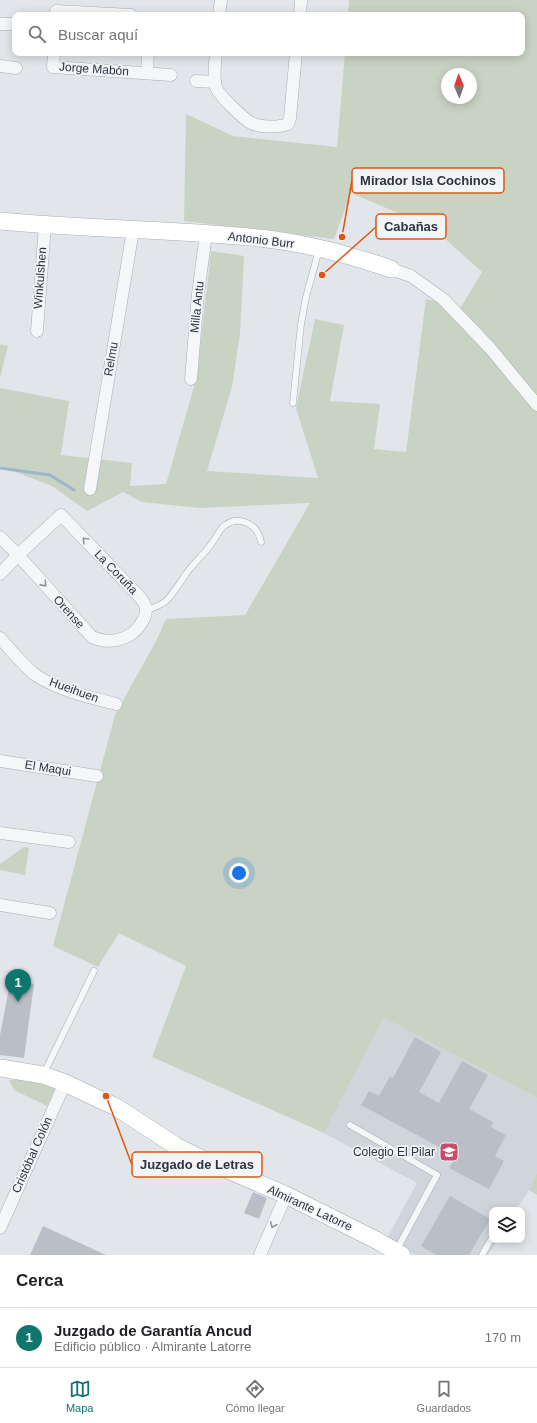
<!DOCTYPE html>
<html lang="es">
<meta charset="utf-8">
<style>
:root{--surface:#fff;--page:#f6f6f6;--text:#202124;--muted:#757577;--line:#e0e0e0;--accent:#0f766e}
body{margin:0;font-family:Helvetica,sans-serif;background:var(--page);color:var(--text)}
.controls{position:absolute;right:12px;bottom:12px;display:grid;overflow:hidden;border-radius:8px;box-shadow:0 2px 10px #0003}
.controls button{width:36px;height:36px;display:grid;place-items:center;padding:0;border:0;border-bottom:1px solid var(--line);background:var(--surface);color:var(--text);font:20px sans-serif}
.compass{position:absolute;left:441px;top:68px;width:36px;height:36px;border-radius:50%;background:var(--surface);box-shadow:0 2px 10px #0003;rotate:358deg}
.you{position:absolute;left:239px;top:873px;width:14px;height:14px;margin:-10px;border:3px solid #fff;border-radius:50%;background:#1a73e8;box-shadow:0 0 0 6px #1a73e833}
.badge{display:grid;place-items:center;width:26px;height:26px;border-radius:50%;background:var(--accent);color:#fff;font-size:13px;font-weight:700}
.pin{position:absolute;translate:-50% -33px;filter:drop-shadow(0 1px 2px #0008)}
.pin::after{content:'';position:absolute;top:21px;width:14px;height:12px;background:inherit;clip-path:polygon(0 0,100% 0,50% 100%)}
.list{margin:0;padding:0;list-style:none}
h2{display:flex;justify-content:space-between;align-items:center;height:52px;margin:0;padding:0 16px;font-size:17px}
h2 small{font-size:13px;font-weight:400;color:var(--muted)}
.list li{display:grid;grid-template-columns:26px 1fr auto;gap:12px;align-items:center;box-sizing:border-box;height:60px;padding:0 16px;border-top:1px solid var(--line)}
.list b{display:block;font-size:15px;white-space:nowrap}
.list p{margin:0;font-size:13px;white-space:nowrap;color:var(--muted)}
.list em{font-size:13px;font-style:normal;color:var(--muted)}
.icon{flex:none;width:22px;height:22px;fill:none;stroke:currentColor;stroke-width:2;stroke-linecap:round;stroke-linejoin:round}
.map{position:relative;flex:none;width:537px;height:1255px;overflow:hidden}
.search{position:absolute;background:var(--surface);box-shadow:0 2px 10px #0003;left:12px;right:12px;top:12px;height:44px;display:flex;align-items:center;gap:10px;box-sizing:border-box;padding:0 14px;border-radius:8px;color:var(--muted);font-size:15px}
.sheet{height:112px;background:var(--surface)}
nav{display:flex;justify-content:space-around;align-items:center;box-sizing:border-box;height:56px;border-top:1px solid var(--line);background:var(--surface);font-size:11px;color:var(--muted)}
nav a{display:grid;justify-items:center;gap:2px}
nav .on{color:var(--accent)}
.map>svg:first-child{display:block}
.built{fill:#d0d5dc}
.green{fill:#c9d3c4;fill-rule:evenodd}
.lines{fill:none;stroke-linecap:round;stroke-linejoin:round}
.stream{stroke:#9fb6c8;stroke-width:3}
.building{fill:#babfc7}
.lane-casing{stroke:#a7adb4;stroke-width:7}
.street-casing{stroke:#a7adb4;stroke-width:13}
.secondary-casing{stroke:#a7adb4;stroke-width:18}
.lane{stroke:#f5f6f8;stroke-width:6}
.street{stroke:#f5f6f8;stroke-width:12}
.secondary{stroke:#fff;stroke-width:17}
.oneway{stroke:#90969c}
.labels{text-anchor:middle;stroke-width:3.5;stroke-linejoin:round;paint-order:stroke}
.street-label{font-size:12px;fill:#2b3541;stroke:#f2f4f7}
.poi-label{font-size:12px;fill:#2b3541;stroke:#f2f4f7;text-anchor:end}
.leader{fill:none;stroke:#df570f;stroke-width:1.5}
.callout-dot{fill:#df570f;stroke:#f2f4f7;stroke-width:1.5}
.callout{fill:#f2f4f7;stroke:#df570f;stroke-width:1.5}
.callout-label{font-size:13px;text-anchor:middle;font-weight:bold;fill:#2b3541}
</style>
<div class="map">
<svg width="537" height="1255" viewBox="0 0 537 1255">
<rect width="100%" height="100%" fill="#e2e6ea"/>
<polygon class="built" points="384,1018 537,1098 537,1172 529,1190 516,1210 492,1210 492,1240 498,1240 488,1255 415,1255 387,1238 417,1183 324,1133"/>
<g class="green">
<path d="M349,0H537V1098L384,1018L324,1133L152,1057L186,966L119,933L98,967L53,946L115,715L156,641L166,619L245,615L310,503L199,508L142,502L123,492L87,511L52,486L0,466V388L69,401L61,455L132,463L130,486L166,484L197,376L211,251L244,256L240,334L232,387L207,471L318,478L296,408L315,319L344,325L330,401L380,404L374,449L406,452L426,299L461,307L482,272L433,228L351,193L334,239L184,221L186,114L233,136L337,147L345,53H522V15H348ZM447,74H471V98H447Z"/>
<polygon points="0,344 8,346 0,378"/>
<polygon points="24,847 29,848 25,875 0,870 0,864"/>
<polygon points="19,1079 40,1082 55,1088 47,1106 14,1090 9,1080"/>
<polygon points="537,1172 537,1195 529,1190"/>
</g>
<g class="lines">
<polyline class="stream" points="0,468 50,475 74,490"/>
</g>
<g class="building">
<polygon points="11,978 34,984 24,1058 0,1055 0,1035"/>
<polygon points="415,1037 441,1052 419,1092 439,1103 462,1061 488,1075 469,1109 493,1122 491,1127 506,1135 495,1156 504,1161 489,1189 449,1168 456,1156 361,1105 369,1091 379,1096 390,1076 393,1078"/>
<polygon points="253,1192 267,1198 259,1219 244,1213"/>
<polygon points="450,1196 490,1219 469,1255 436,1255 421,1246"/>
<polygon points="43,1226 106,1255 30,1255"/>
</g>
<g class="lines">
<g class="lane-casing">
<g id="lane">
<polyline points="293,403 301,324 306,297 319,250"/>
<path d="M146,610C153,608 160,606 166,601C174,593 181,581 188,571C195,562 205,553 212,543C216,538 219,530 224,526C240,514 258,525 261,542"/>
<polyline points="44,1073 94,971"/>
<polyline points="350,1125 437,1175 396,1251"/>
<polyline points="482,1255 492,1238"/>
</g>
</g>
<g class="street-casing">
<g id="street">
<polyline points="56,11 131,15"/>
<polyline points="219,15 221,0"/>
<polyline points="300,15 301,0"/>
<polyline points="0,24 15,24"/>
<polyline points="54,53 53,67 171,75"/>
<path d="M216,53C215,64 213,77 216,87C218,95 244,119 251,123C260,127 278,128 288,124L290,118L296,53"/>
<polyline points="0,66 16,68"/>
<polyline points="147,72 148,53"/>
<polyline points="196,81 215,82"/>
<polyline points="391,269 411,276 443,299 490,348 537,405"/>
<polyline points="37,331 45,225"/>
<polyline points="191,379 198,294 206,234"/>
<polyline points="90,489 133,230"/>
<path d="M0,537L18,555L92,637C109,645 130,640 140,625C143,621 146,615 146,610C146,604 141,598 137,594L61,515L18,555L0,574"/>
<path d="M0,638C10,649 26,669 37,676C61,691 89,697 116,704"/>
<polyline points="0,761 97,776"/>
<polyline points="0,833 69,842"/>
<polyline points="0,905 50,913"/>
<polyline points="0,1228 65,1083"/>
<polyline points="260,1255 286,1195"/>
</g>
</g>
<g class="secondary-casing">
<g id="secondary">
<path d="M0,221C83,229 166,229 249,237C297,241 345,253 391,269"/>
<polyline points="0,1068 43,1075 65,1083 116,1107 176,1146 200,1158 286,1195 378,1241 402,1255"/>
</g>
</g>
<use href="#lane" class="lane"/>
<use href="#street" class="street"/>
<use href="#secondary" class="secondary"/>
</g>
<defs><path id="oneway-chevron" d="M-2-3.5L2.5 0L-2 3.5" fill="none" stroke-width="1.6" stroke-linecap="round" stroke-linejoin="round"/></defs>
<g class="oneway">
<use href="#oneway-chevron" transform="translate(85 540) rotate(-134)"/>
<use href="#oneway-chevron" transform="translate(44 584) rotate(48)"/>
<use href="#oneway-chevron" transform="translate(273 1225) rotate(113)"/>
</g>
<defs>
<g id="school-square" transform="scale(1)"><rect x="-9" y="-9" width="18" height="18" rx="4" fill="#c94d69" stroke="#f2f4f7"/><path d="M0-5L7-2L0 1L-7-2ZM-4 1L0 2.5L4 1V4Q0 6-4 4Z" fill="#fff"/></g>
</defs>
<g fill-rule="evenodd">
<use href="#school-square" x="449" y="1152"/>
</g>
<g class="labels">
<g class="street-label">
<text transform="translate(94 69) rotate(4)" y="4">Jorge Mabón</text>
<text transform="translate(261 240) rotate(7)" y="4">Antonio Burr</text>
<text transform="translate(40 278) rotate(-86)" y="4">Winkulshen</text>
<text transform="translate(197 307) rotate(-84)" y="4">Milla Antu</text>
<text transform="translate(111 359) rotate(-80)" y="4">Relmu</text>
<text transform="translate(116 572) rotate(46)" y="4">La Coruña</text>
<text transform="translate(69 612) rotate(48)" y="4">Orense</text>
<text transform="translate(74 690) rotate(20)" y="4">Hueihuen</text>
<text transform="translate(48 768) rotate(9)" y="4">El Maqui</text>
<text transform="translate(32 1155) rotate(-66)" y="4">Cristóbal Colón</text>
<text transform="translate(310 1208) rotate(25)" y="4">Almirante Latorre</text>
</g>
<g class="poi-label">
<text x="435" y="1156">Colegio El Pilar</text>
</g>
</g>
<path class="leader" d="M342 237L352 180M322 275L376 227M106 1096L132 1165"/>
<g class="callout-dot">
<circle cx="342" cy="237" r="4"/>
<circle cx="322" cy="275" r="4"/>
<circle cx="106" cy="1096" r="4"/>
</g>
<g class="callout">
<rect x="352" y="168" width="152" height="25" rx="4"/>
<rect x="376" y="214" width="70" height="25" rx="4"/>
<rect x="132" y="1152" width="130" height="25" rx="4"/>
</g>
<g class="callout-label">
<text x="428" y="185">Mirador Isla Cochinos</text>
<text x="411" y="231">Cabañas</text>
<text x="197" y="1169">Juzgado de Letras</text>
</g>
</svg>
<div class="controls">
<button><svg class="icon" aria-label="layers" viewBox="0 0 24 24"><path d="M12 4l9 5-9 5-9-5zM3 14l9 5 9-5"/></svg></button>
</div>
<svg class="compass" viewBox="-18 -18 36 36"><path d="M0-13l5 13h-10z" fill="#e53935"/><path d="M0 13l5-13h-10z" fill="#757577"/></svg>
<div class="you"></div>
<div class="pin badge" style="left:18px;top:1002px">1</div>
<div class="search"><svg class="icon" aria-label="search" viewBox="0 0 24 24"><circle cx="10" cy="10" r="6"/><path d="M15 15l6 6"/></svg>Buscar aquí</div>
</div>
<section class="sheet">
<h2>Cerca<small></small></h2>
<ul class="list">
<li><span class="badge">1</span><div><b>Juzgado de Garantía Ancud</b><p>Edificio público · Almirante Latorre</p></div><em>170 m</em></li>
</ul>
</section>
<nav>
<a class="on"><svg class="icon" aria-label="map" viewBox="0 0 24 24"><path d="M3 6l6-2 6 2 6-2v14l-6 2-6-2-6 2zM9 4v14M15 6v14"/></svg>Mapa</a>
<a><svg class="icon" aria-label="directions" viewBox="0 0 24 24"><path d="M12 3l9 9-9 9-9-9zM9 14v-3h6M13 9l2 2-2 2"/></svg>Cómo llegar</a>
<a><svg class="icon" aria-label="saved" viewBox="0 0 24 24"><path d="M7 4h10v16l-5-4-5 4z"/></svg>Guardados</a>
</nav>
